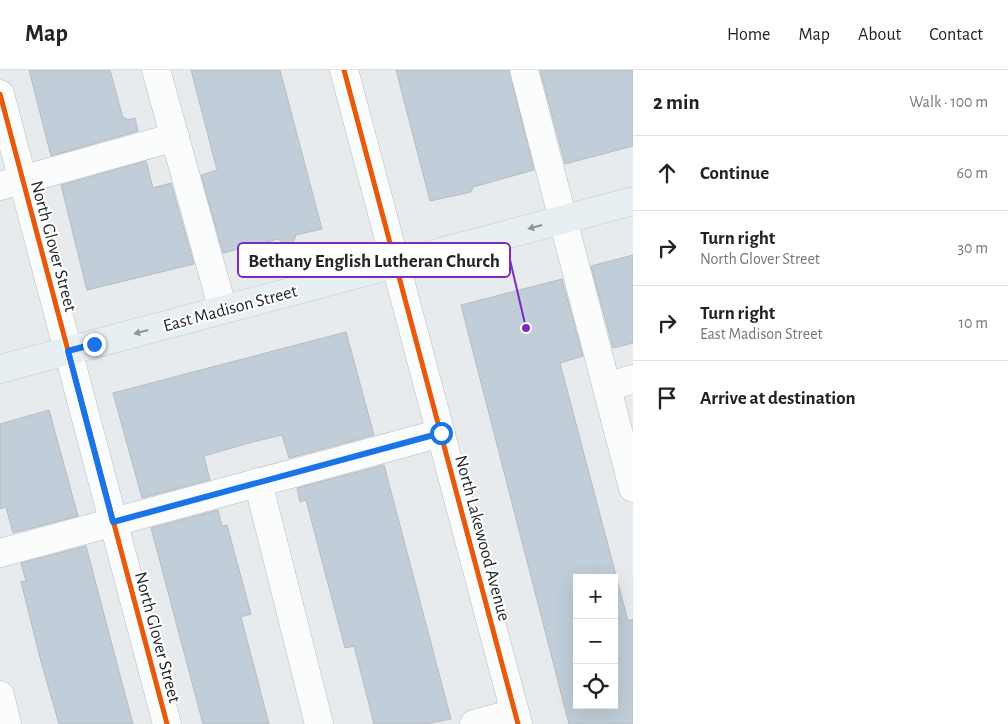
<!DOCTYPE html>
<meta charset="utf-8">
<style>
:root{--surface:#fff;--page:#f6f6f6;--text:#222;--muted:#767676;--line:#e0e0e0}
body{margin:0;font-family:"Alegreya Sans",sans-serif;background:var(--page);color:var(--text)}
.controls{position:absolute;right:15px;bottom:15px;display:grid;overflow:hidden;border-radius:0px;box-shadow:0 5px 20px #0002}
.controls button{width:45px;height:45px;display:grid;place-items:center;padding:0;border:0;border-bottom:1px solid var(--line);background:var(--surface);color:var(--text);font:25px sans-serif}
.stop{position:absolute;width:15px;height:15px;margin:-11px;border:4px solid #1a73e8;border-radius:50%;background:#fff}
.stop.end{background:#1a73e8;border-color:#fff;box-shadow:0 1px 5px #0008}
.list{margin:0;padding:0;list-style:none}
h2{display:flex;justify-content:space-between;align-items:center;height:65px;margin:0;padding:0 20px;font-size:21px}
h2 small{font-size:16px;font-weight:400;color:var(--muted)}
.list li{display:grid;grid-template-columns:32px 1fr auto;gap:15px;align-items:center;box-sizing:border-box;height:75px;padding:0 20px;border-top:1px solid var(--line)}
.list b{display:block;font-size:19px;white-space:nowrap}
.list p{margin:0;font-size:16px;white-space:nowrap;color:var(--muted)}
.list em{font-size:16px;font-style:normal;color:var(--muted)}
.icon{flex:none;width:28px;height:28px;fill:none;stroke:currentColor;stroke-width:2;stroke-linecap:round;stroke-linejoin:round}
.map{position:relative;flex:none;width:633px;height:654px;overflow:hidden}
header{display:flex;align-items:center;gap:30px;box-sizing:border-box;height:70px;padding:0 25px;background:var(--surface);border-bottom:1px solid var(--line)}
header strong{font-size:24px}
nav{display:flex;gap:28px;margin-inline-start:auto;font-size:18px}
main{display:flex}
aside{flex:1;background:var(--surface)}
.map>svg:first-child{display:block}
.building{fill:#c1ced9;stroke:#b9bcbe;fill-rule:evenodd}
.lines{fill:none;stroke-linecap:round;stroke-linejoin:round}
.minor-casing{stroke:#b9bcbe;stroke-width:29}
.major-casing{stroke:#c6c8c9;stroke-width:29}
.minor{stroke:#fbfcfc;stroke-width:28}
.major{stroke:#e7eff2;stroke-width:28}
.cycleway-casing{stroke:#fff;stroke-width:8}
.cycleway{stroke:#e8590c;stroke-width:5}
.oneway{fill:#8e9497}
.route{stroke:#1a73e8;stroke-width:6}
.labels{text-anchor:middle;stroke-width:4;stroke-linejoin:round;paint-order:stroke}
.street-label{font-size:18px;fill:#222527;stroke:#fff}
.leader{fill:none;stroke:#7b2cbf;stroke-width:2}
.callout-dot{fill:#7b2cbf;stroke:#fff;stroke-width:2}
.callout{fill:#fff;stroke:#7b2cbf;stroke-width:2}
.callout-label{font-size:19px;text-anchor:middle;font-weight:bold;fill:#222527}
</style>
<header>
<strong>Map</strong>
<nav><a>Home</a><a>Map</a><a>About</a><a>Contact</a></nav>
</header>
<main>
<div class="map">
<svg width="633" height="654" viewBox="0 0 633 654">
<rect width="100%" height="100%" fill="#e7ebee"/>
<g class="building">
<polygon points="29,0 110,0 123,48 126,48 127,50 135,48 138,61 51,86"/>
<polygon points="191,0 280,0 322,159 296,165 291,179 278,169 223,183 201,105 217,100"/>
<polygon points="396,0 509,0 534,100 473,117 471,122 430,131"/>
<polygon points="540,0 633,0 633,76 565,94"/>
<polygon points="146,91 153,118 171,113 194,194 87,220 61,115"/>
<polygon points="633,185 633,273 613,278 591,196"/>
<path d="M562,209L583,286L560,293L628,551L633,549V654H569L461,235ZM577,508H614V635H577Z"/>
<polygon points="346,262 374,365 289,388 282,365 249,373 204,386 210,410 142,428 113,323"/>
<polygon points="49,340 78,446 13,463 6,437 0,439 0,354"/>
<polygon points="384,395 451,649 426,654 374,654 354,576 345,578 306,430 300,432 297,418"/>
<polygon points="218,440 222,456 227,455 251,544 241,547 269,654 203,654 151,458"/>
<polygon points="86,476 121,609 133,654 59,654 40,588 21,512 26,511 21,493"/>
</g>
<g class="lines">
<g class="minor-casing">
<g id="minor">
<polyline points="156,0 223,240"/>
<polyline points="344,0 518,654"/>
<polyline points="524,0 633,418"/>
<polyline points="0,24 167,654"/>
<polyline points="0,116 175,67"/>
<polyline points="607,317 633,309"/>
<polyline points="258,412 319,654"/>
<polyline points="0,483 441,363"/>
<polyline points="0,625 7,654"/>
<polyline points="474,654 515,643"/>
</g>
</g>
<g class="major-casing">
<polyline id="major" points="0,299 633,131"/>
</g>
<use href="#minor" class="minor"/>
<use href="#major" class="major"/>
<g class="cycleway-casing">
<g id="cycleway">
<polyline points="344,0 518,654"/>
<polyline points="0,24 167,654"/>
</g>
</g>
<use href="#cycleway" class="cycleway"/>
</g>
<defs><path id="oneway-solid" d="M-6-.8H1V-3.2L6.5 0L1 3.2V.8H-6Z" transform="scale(1.25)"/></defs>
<g class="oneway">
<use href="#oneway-solid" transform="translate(535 157) rotate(165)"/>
<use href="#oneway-solid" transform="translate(141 262) rotate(165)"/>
</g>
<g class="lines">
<polyline class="route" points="94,274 68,281 113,452 441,363"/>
</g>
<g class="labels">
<g class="street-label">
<text transform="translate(54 176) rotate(75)" y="6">North Glover Street</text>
<text transform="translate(230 238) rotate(-15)" y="6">East Madison Street</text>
<text transform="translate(483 468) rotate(75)" y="6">North Lakewood Avenue</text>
<text transform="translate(158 567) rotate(75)" y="6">North Glover Street</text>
</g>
</g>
<path class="leader" d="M526 258L510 190"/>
<circle class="callout-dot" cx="526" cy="258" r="5"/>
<rect class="callout" x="238" y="173" width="272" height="34" rx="5"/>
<g class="callout-label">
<text x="374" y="197">Bethany English Lutheran Church</text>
</g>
</svg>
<div class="controls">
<button>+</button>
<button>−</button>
<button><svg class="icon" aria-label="locate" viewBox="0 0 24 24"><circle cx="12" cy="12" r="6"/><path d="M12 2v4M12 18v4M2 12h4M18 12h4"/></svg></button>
</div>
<div class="stop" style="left:441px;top:363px"></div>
<div class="stop end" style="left:94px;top:274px"></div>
</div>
<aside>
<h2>2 min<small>Walk · 100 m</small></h2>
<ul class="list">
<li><svg class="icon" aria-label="ahead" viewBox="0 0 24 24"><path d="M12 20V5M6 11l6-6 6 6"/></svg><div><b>Continue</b></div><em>60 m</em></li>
<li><svg class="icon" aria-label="right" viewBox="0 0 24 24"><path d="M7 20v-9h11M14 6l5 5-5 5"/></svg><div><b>Turn right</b><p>North Glover Street</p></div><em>30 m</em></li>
<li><svg class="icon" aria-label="right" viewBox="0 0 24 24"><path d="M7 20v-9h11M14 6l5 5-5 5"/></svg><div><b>Turn right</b><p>East Madison Street</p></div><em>10 m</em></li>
<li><svg class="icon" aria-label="arrive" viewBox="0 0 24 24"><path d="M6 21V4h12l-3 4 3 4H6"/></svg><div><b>Arrive at destination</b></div></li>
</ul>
</aside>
</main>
